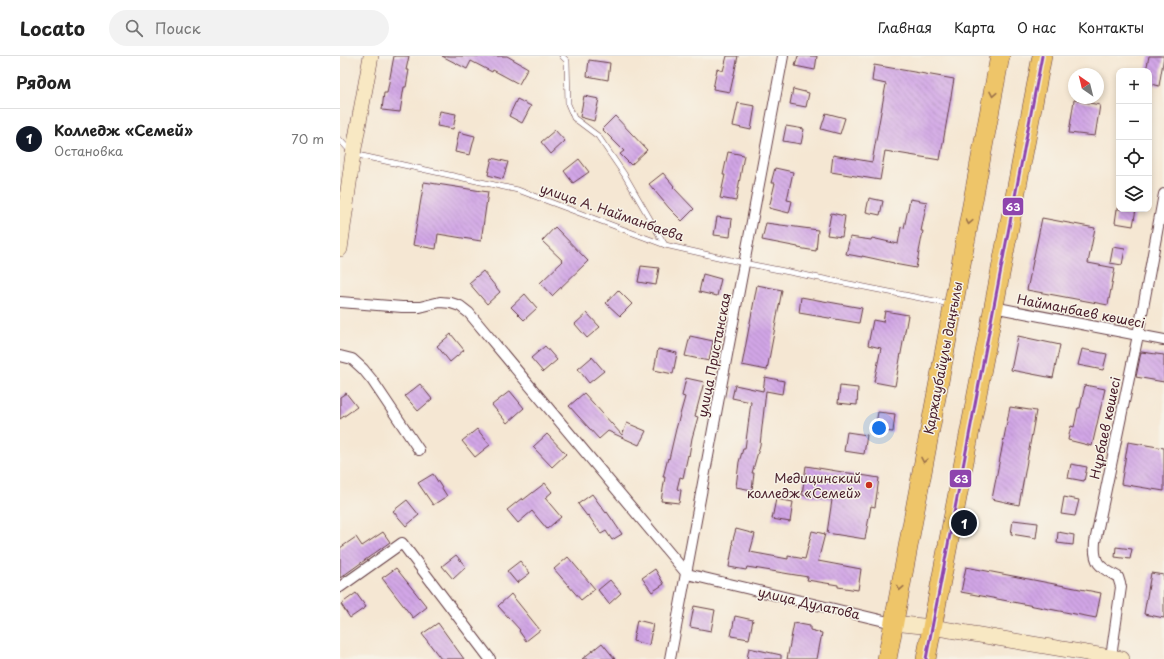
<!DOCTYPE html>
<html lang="ru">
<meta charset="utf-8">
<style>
:root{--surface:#fff;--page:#f2f2f2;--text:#222;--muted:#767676;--line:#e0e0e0;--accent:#111827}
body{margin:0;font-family:"Playpen Sans",sans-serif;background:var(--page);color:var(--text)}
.controls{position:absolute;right:12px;top:12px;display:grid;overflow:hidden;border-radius:8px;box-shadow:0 2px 6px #0003}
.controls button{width:36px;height:36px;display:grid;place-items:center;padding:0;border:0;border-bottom:1px solid var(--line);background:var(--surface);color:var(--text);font:20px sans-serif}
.compass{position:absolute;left:728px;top:12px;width:36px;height:36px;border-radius:50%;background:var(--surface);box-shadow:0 2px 6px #0003;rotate:325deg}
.you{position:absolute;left:539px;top:372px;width:14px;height:14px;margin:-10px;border:3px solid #fff;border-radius:50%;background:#1a73e8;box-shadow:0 0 0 6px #1a73e833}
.badge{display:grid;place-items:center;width:26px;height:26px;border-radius:50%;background:var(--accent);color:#fff;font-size:13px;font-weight:700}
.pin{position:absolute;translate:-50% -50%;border:2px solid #fff;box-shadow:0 1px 4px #0006}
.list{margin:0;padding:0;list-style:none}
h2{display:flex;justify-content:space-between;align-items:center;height:52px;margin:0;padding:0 16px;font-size:17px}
h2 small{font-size:13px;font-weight:400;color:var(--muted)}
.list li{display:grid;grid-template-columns:26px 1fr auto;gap:12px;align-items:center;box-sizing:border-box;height:60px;padding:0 16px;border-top:1px solid var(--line)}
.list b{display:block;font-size:15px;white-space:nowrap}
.list p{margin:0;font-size:13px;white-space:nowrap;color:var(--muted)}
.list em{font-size:13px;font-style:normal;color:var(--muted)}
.icon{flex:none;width:22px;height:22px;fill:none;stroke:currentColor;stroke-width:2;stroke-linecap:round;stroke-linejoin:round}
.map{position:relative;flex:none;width:824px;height:603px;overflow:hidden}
header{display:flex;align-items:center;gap:24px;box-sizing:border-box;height:56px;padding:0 20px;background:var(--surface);border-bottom:1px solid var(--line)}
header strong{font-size:19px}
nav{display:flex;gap:22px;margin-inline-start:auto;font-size:14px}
.search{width:280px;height:36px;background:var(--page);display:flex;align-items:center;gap:10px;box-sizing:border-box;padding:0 14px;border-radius:22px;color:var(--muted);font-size:15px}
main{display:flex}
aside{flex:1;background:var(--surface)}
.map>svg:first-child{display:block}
.building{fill:url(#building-back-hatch)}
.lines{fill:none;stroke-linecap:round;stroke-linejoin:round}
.lane-casing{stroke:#643d44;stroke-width:6}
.street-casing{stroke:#643d44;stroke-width:12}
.secondary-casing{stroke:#643d44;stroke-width:16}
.highway-casing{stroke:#643d44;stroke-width:20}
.lane{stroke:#fff;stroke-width:5}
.street{stroke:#fff;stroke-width:10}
.secondary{stroke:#f8e8c3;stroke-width:15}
.highway{stroke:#eec569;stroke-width:19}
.bus-1-casing{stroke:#f7f3e8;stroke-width:6}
.bus-1{stroke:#8e44ad;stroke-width:3}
.oneway{stroke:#9c724a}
.poi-dot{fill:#c8321e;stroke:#f7f3e8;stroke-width:1.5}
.labels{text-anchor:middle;stroke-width:3;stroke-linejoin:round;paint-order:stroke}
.street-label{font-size:13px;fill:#4a1f2b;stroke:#f7f3e8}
.poi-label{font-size:13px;fill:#4a1f2b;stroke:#f7f3e8;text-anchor:end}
.line-badge{stroke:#f7f3e8;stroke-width:1.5}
.badge-label{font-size:11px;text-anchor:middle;font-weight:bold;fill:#fff}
</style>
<header>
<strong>Locato</strong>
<div class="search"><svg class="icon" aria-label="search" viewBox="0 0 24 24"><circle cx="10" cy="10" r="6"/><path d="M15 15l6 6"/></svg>Поиск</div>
<nav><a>Главная</a><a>Карта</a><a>О нас</a><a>Контакты</a></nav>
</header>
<main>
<aside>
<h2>Рядом<small></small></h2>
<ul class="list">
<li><span class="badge">1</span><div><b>Колледж «Семей»</b><p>Остановка</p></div><em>70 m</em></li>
</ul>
</aside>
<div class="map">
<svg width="824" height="603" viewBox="0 0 824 603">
<defs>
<pattern id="building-back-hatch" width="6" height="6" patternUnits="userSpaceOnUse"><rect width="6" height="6" fill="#d1a6e6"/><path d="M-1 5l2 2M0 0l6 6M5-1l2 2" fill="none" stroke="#ac87bb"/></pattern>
</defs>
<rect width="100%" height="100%" fill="#f7f3e8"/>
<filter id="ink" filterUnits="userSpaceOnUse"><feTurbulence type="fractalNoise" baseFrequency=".025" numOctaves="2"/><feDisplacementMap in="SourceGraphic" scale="8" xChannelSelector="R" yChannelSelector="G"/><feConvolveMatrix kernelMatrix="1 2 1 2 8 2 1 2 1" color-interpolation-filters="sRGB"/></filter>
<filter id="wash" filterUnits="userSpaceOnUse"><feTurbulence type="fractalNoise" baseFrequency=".012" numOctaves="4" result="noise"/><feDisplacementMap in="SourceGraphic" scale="16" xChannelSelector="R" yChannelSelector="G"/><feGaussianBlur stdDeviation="0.9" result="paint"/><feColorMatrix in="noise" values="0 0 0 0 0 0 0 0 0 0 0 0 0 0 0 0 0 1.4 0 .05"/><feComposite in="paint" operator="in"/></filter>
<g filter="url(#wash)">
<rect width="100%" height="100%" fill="#f5e7d3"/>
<g id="blocks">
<g class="building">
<polygon points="54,0 69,0 66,14 69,14 66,31 64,31 60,56 42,54 44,37 47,37"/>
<polygon points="102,0 167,0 188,12 179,28 153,14 152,16 131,5 127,13"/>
<polygon points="387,0 398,0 390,36 373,33 377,13 383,15"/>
<polygon points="458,0 477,0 475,14 455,10"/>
<polygon points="809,0 824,0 819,30 809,27 809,15 806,15"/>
<polygon points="249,4 270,7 268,24 247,20"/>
<polygon points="534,9 614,23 600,104 545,95 540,124 491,116 493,99 532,106 546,28 532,25"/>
<polygon points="453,33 469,37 466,51 450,48"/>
<polygon points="244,40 259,43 254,65 240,61"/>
<polygon points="177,43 191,50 182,67 169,60"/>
<polygon points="734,44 760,49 755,80 729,77"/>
<polygon points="398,47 415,50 411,74 393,70"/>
<polygon points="100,55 116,58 113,73 97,70"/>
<polygon points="486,57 505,62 500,78 481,73"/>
<polygon points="275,60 307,94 291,109 280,98 284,95 262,73"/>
<polygon points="446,70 464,73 461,88 443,85"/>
<polygon points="215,74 225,85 211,98 201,86"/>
<polygon points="119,76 135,80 130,99 115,96"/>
<polygon points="388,96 404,99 396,145 380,142 385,119 383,119"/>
<polygon points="152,102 168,106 163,123 148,119"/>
<polygon points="239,103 249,116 233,127 224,115"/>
<polygon points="435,112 453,116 447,144 452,145 449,157 429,152 435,127 431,127"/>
<polygon points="323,117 334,130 333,131 354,153 342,165 329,152 309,128"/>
<polygon points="84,126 148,136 141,185 98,178 96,193 73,189"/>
<polygon points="529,142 543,145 540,159 526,156"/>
<polygon points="570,143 587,146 581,175 583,175 576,212 554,208 554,207 522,200 522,201 506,198 510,181 531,184 532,182 558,188 561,171 564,172"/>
<polygon points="777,153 796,153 793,170 775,167"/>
<polygon points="491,157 505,160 502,181 487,179"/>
<polygon points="377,161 392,163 390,181 374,179"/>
<polygon points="702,162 755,172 748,207 775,212 768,249 687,234"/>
<polygon points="426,167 478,174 476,195 458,192 458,191 422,184"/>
<polygon points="215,171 248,205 212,240 200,227 223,205 202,185"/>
<polygon points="773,191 785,193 782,209 770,207"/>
<polygon points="301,210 319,212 316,229 298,226"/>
<polygon points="143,215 160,236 147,248 129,227"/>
<polygon points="363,218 381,223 377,240 359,236"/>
<polygon points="417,229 442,234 427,314 402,309"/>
<polygon points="278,234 292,248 280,260 266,247"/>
<polygon points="185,238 197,252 184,264 171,251"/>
<polygon points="461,241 522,252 519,267 459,257"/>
<polygon points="545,255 568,259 555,330 534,326 541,292 528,289 533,264 543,266"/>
<polygon points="247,257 260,271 247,282 235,268"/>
<polygon points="111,278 124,294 110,306 97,290"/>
<polygon points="350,280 373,285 369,305 345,300"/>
<polygon points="678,280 720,289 713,322 671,314"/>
<polygon points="205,290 217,304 203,316 191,302"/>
<polygon points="318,293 337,297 333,318 314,314"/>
<polygon points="742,293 767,298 763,314 738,309"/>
<polygon points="801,296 824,299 824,326 796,321"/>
<polygon points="252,301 264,315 249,327 238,313"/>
<polygon points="425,321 444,325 442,338 426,335 420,389 412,417 414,417 412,434 396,431 399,406 403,393 405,393 411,346 392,342 395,329 423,335"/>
<polygon points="346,322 364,326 355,360 358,361 352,382 349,400 348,399 343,422 340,421 337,433 341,434 339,447 321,445 325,421 323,421 328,402 329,403 336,373 345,341 342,340"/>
<polygon points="80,328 92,343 78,355 65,340"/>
<polygon points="745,329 765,333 752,390 728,384 731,370 734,371 738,352 740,352"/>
<polygon points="500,330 518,332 517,349 498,347"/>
<polygon points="170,335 184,352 167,367 152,349"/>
<polygon points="6,337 17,351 0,363 0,341"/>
<polygon points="244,337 282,379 287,367 306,375 299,389 268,375 259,383 229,350"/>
<polygon points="670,351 696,355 679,449 652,443"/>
<polygon points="538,356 555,358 553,376 535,374"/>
<polygon points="137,373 150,389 135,401 122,385"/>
<polygon points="507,376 527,379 524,398 504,395"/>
<polygon points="207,378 226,398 212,411 193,391"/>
<polygon points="788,386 824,392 824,435 781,428"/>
<polygon points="731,408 747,411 744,425 728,422"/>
<polygon points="466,410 539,422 535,451 531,450 525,483 487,477 492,444 462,439"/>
<polygon points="93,418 107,440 93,449 78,427"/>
<polygon points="205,427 212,436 205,442 221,461 207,473 192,455 178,467 167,454 182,442 183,444"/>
<polygon points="252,438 266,457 267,456 282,478 272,484 266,475 261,478 248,459 247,460 238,448"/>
<polygon points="724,441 739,444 735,460 721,458"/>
<polygon points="436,443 453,446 450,466 432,463"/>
<polygon points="67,444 79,459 66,470 53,455"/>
<polygon points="673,464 698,467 696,482 671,478"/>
<polygon points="396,473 415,478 410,496 448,503 448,500 465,503 472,475 485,478 478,505 521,513 518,534 498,531 498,529 467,524 468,521 407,511 406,514 389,511 393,488 392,487"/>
<polygon points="43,476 50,486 0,522 0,492 16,481 22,490"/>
<polygon points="718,476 734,479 733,489 717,487"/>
<polygon points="776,491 792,493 790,503 775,501"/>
<polygon points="116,499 126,511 113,523 102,510"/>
<polygon points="228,501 255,533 241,544 214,513"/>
<polygon points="180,505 190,517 177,527 167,515"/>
<polygon points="626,511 761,537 756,562 621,536"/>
<polygon points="56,512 87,551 73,562 42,522"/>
<polygon points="315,513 324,528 312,536 302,522"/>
<polygon points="811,517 824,519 824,562 804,558"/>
<polygon points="270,524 281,537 269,548 258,534"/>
<polygon points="16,537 26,551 10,562 1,548"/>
<polygon points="171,538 200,574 186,585 179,575 180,574 158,550"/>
<polygon points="354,550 375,554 371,575 350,571"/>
<polygon points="395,560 413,564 409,583 391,580"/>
<polygon points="297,564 313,568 309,589 293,585"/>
<polygon points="98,567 124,603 101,603 82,578"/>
<polygon points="454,567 470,570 470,574 482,577 477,603 447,603"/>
<polygon points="262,587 275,603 242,603"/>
<polygon points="409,592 441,599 441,603 407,603"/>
</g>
</g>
</g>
<g filter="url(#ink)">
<use href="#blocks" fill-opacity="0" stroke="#643d44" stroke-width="1"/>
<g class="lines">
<g class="lane-casing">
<g id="lane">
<polyline points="222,0 227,5 228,48 234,62 258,80 284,118 325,189"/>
<polyline points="0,84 13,98 178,134 325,189 404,207 610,248"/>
</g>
</g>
<g class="street-casing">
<g id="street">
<polyline points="0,246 62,251 80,251 100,246 111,247 120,250 129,257 347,518 553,567"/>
<polyline points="653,251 824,284"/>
<polyline points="0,300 12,303 23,313 32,324 79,394"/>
<polyline points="0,531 62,487 150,603"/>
<path d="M771,601L781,531L778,521C760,511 753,508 755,486L798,279L824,138"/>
<polyline points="330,603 443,0"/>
</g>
</g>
<g class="secondary-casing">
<g id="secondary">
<polyline points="0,193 13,98 31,0"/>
<polyline points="553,567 592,571 782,603"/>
</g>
</g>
<g class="highway-casing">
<g id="highway">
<polyline points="547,603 660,0"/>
<polyline points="586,603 702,0"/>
</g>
</g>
<use href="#lane" class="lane"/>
<use href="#street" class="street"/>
<use href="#secondary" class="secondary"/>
<use href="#highway" class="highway"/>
<g class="bus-1-casing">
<polyline id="bus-1" points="586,603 702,0"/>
</g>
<use href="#bus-1" class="bus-1"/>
</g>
<defs><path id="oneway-chevron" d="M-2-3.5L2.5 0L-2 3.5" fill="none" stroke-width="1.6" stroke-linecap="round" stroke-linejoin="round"/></defs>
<g class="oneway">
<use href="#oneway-chevron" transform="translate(653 38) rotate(101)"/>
<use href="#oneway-chevron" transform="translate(629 166) rotate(101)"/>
<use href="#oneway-chevron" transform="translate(584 404) rotate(101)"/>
<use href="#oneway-chevron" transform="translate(560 532) rotate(101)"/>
</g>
</g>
<circle class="poi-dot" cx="529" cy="429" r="4"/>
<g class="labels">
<g class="street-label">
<text transform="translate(272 156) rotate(19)" y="5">улица А. Найманбаева</text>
<text transform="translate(741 255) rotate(11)" y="5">Найманбаев көшесі</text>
<text transform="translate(374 299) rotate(-79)" y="5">улица Пристанская</text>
<text transform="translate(603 302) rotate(-79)" y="5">Қаржаубайұлы даңғылы</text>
<text transform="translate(765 372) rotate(-78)" y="5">Нұрбаев көшесі</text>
<text transform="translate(469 547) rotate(13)" y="5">улица Дулатова</text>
</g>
<g class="poi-label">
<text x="521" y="427">Медицинский<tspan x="521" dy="15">колледж «Семей»</tspan></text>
</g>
</g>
<g class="line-badge">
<rect x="662" y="141" width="22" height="19" rx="4" fill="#8e44ad"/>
<rect x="609" y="413" width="23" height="19" rx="4" fill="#8e44ad"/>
</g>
<g class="badge-label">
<text x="673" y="155">63</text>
<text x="621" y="427">63</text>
</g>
</svg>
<div class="controls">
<button>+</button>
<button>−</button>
<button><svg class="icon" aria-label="locate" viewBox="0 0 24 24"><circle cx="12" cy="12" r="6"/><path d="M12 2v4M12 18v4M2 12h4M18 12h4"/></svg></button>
<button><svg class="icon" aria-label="layers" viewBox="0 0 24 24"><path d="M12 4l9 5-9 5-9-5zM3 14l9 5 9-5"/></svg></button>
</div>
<svg class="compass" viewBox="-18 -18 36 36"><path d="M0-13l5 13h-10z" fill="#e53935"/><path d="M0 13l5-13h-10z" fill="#767676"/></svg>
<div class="you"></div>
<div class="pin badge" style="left:624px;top:467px">1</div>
</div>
</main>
